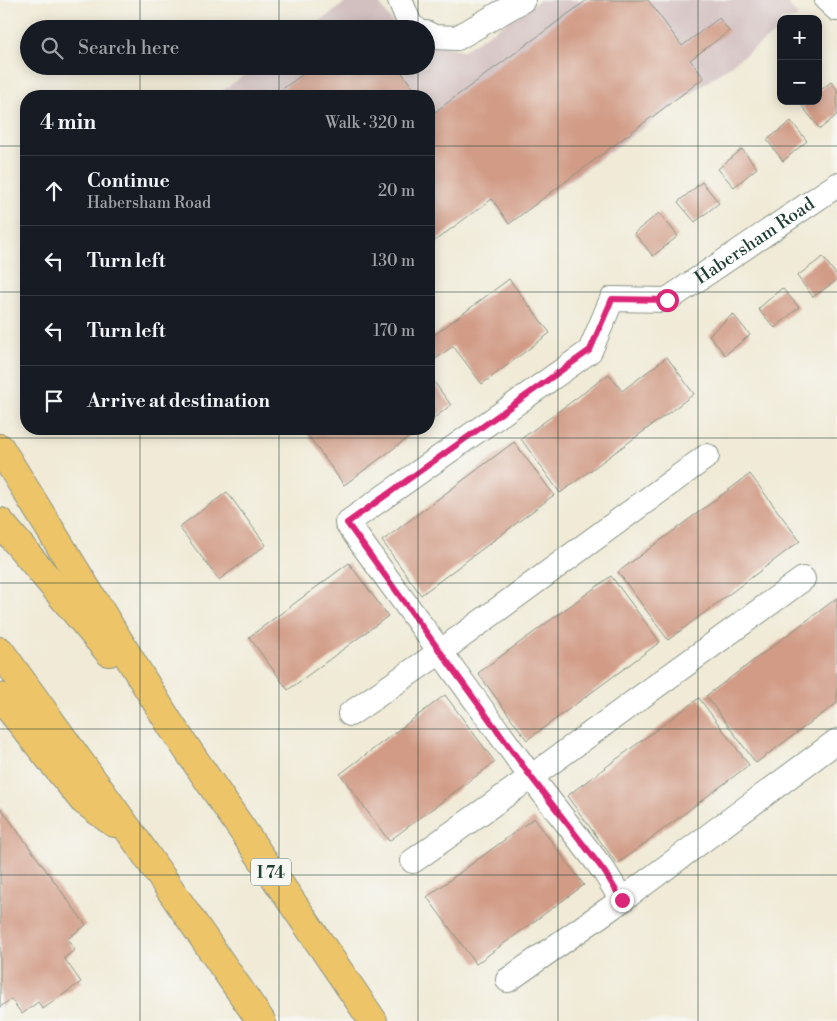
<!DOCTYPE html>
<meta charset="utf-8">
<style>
:root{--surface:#171b24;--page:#242831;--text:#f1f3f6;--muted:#9ea1a6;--line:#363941}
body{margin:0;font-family:"Libre Bodoni",serif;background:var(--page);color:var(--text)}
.controls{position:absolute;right:15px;top:15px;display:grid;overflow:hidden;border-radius:10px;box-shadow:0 2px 12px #0003}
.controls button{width:45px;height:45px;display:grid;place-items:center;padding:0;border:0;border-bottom:1px solid var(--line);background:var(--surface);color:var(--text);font:25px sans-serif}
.stop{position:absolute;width:15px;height:15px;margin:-11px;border:4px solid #db2777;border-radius:50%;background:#fff}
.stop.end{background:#db2777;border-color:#fff;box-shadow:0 1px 5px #0008}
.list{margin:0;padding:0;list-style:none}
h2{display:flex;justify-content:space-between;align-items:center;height:65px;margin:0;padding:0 20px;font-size:21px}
h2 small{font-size:16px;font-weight:400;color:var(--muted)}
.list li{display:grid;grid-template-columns:32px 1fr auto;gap:15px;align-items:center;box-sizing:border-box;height:70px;padding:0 20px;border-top:1px solid var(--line)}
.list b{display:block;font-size:19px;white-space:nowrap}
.list p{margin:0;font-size:16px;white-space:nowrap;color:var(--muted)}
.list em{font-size:16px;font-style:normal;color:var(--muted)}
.icon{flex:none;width:28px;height:28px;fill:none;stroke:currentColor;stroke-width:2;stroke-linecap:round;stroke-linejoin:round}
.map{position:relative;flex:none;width:837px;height:1021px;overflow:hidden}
.search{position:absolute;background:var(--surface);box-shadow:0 2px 12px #0003;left:20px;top:20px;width:415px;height:55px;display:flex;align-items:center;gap:12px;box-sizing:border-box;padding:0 18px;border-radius:28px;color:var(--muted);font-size:19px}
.panel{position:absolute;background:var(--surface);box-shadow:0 2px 12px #0003;left:20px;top:90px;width:415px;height:345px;border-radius:20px}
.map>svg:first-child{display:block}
.industrial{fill:#d2bfbf}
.building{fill:#d19b86}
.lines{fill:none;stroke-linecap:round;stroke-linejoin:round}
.minor-casing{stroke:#889485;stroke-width:26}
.highway-casing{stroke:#889485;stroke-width:30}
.minor{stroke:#fff;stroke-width:24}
.highway{stroke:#eec469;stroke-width:28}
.route{stroke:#db2777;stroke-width:6}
.grid{fill:none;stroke:#1f3d34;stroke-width:1;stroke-opacity:0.55}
.labels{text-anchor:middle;stroke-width:5;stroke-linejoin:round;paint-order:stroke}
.shield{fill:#f6f6f2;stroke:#60746d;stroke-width:1}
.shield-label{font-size:16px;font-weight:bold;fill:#1f3d34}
.street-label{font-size:18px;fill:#1f3d34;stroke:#f6f6f2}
</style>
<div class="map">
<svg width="837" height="1021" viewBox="0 0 837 1021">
<rect width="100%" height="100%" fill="#f6f6f2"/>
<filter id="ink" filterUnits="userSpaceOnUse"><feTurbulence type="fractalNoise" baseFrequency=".02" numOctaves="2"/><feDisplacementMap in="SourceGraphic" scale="10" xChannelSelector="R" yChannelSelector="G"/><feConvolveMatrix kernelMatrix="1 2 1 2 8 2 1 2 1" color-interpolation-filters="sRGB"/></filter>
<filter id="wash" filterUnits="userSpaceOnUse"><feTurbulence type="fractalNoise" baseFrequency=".0096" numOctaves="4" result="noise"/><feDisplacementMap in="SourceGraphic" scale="20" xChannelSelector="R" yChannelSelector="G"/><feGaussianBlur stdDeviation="1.12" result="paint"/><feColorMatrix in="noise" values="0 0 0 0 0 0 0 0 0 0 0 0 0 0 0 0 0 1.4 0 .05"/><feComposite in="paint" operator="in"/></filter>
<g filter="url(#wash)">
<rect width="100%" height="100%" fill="#f0ead6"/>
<g class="industrial">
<polygon points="349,0 377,0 397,29 309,29"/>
<polygon points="540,0 785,0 798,16 795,19 781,19 781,29 509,224 491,200 429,245 429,96 215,96 257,66 426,66 426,40 463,51"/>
</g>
<g id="blocks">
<g class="building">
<polygon points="587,0 648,0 682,46 719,18 729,31 690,60 704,78 509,224 492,199 429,245 429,110 432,114"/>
<polygon points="314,66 397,66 419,96 273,96"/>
<polygon points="831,82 837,89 837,115 820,129 802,106 807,101 818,101 818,92"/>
<polygon points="791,121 807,141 783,161 767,140"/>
<polygon points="742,149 757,168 734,187 718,169"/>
<polygon points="702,182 719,203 695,222 678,202"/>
<polygon points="659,213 678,236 653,256 634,233"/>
<polygon points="823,257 837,276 837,280 813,297 797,276"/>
<polygon points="509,279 550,333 482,384 453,346 429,364 429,339"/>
<polygon points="782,288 799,307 775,328 758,309"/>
<polygon points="733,314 750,335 725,355 709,335"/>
<polygon points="667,357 694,394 560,493 521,439 609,374 622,391"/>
<polygon points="429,375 451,405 429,422"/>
<polygon points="308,429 420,429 344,485 305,431"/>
<polygon points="514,442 554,495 421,595 382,541"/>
<polygon points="750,474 800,541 668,640 618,572"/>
<polygon points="227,492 266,545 219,580 179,527"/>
<polygon points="349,563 388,616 288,690 249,637"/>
<polygon points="611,576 660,642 527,740 478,673"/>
<polygon points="837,598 837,703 756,763 706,696"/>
<polygon points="445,695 495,762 389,841 340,774"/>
<polygon points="699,698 749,765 617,864 567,796"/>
<polygon points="0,807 86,925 67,939 75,950 64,958 81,982 43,1009 38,1002 22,1014 11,999 0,1007"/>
<polygon points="534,818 584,885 476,964 427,897"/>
</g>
</g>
</g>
<g filter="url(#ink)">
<use href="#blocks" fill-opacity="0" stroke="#889485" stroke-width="1"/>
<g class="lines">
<g class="minor-casing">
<g id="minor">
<polyline points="400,0 411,27 416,29"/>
<polyline points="827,0 837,9"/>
<polyline points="426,33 434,37 457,38 523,0"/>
<path id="s1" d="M803,579L531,777L347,523L590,351L612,299L667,300L837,185"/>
<polyline points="350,714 440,652 707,456"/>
<polyline points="413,861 531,777 604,871 622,900 837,741"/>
<polyline points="508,980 622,900"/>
</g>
</g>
<g class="highway-casing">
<g id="highway">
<polyline points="0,448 170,724 373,1021"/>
<polyline points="0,522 109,652"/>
<polyline points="0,651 133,836 261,1021"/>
<polyline points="0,697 83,800 114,823"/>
</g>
</g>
<use href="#minor" class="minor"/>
<use href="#highway" class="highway"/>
</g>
</g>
<g class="lines" filter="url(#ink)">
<polyline class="route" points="622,900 604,871 531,777 347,523 590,350 612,299 667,300"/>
</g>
<path class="grid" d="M140,0V29M279,0V29M418,0V29M558,0V1021M698,0V1021M140,66V96M279,66V96M418,66V96M0,146H26M429,146H837M0,292H26M429,292H837M140,429V1021M279,429V1021M418,429V1021M0,438H837M0,583H837M0,729H837M0,875H837"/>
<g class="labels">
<rect class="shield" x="251" y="858.5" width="40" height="27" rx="4"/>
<g class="shield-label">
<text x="271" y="878">I 74</text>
</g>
<g class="street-label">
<text dy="6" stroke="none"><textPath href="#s1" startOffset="1165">Habersham Road</textPath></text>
</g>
</g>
</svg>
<div class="controls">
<button>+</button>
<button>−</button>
</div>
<div class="stop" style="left:667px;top:300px"></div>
<div class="stop end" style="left:622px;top:900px"></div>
<div class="search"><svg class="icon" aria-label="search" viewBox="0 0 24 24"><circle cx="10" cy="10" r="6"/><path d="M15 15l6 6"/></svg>Search here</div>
<section class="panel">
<h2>4 min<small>Walk · 320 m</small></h2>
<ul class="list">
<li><svg class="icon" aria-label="ahead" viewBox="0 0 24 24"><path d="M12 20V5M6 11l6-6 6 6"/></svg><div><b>Continue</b><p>Habersham Road</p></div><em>20 m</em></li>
<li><svg class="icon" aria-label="left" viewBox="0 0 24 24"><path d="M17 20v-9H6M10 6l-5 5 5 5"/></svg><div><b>Turn left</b></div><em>130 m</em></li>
<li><svg class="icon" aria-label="left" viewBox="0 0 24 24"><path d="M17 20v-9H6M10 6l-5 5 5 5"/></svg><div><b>Turn left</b></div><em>170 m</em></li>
<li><svg class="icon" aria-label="arrive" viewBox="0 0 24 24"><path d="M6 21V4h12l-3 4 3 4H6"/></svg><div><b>Arrive at destination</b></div></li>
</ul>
</section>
</div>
